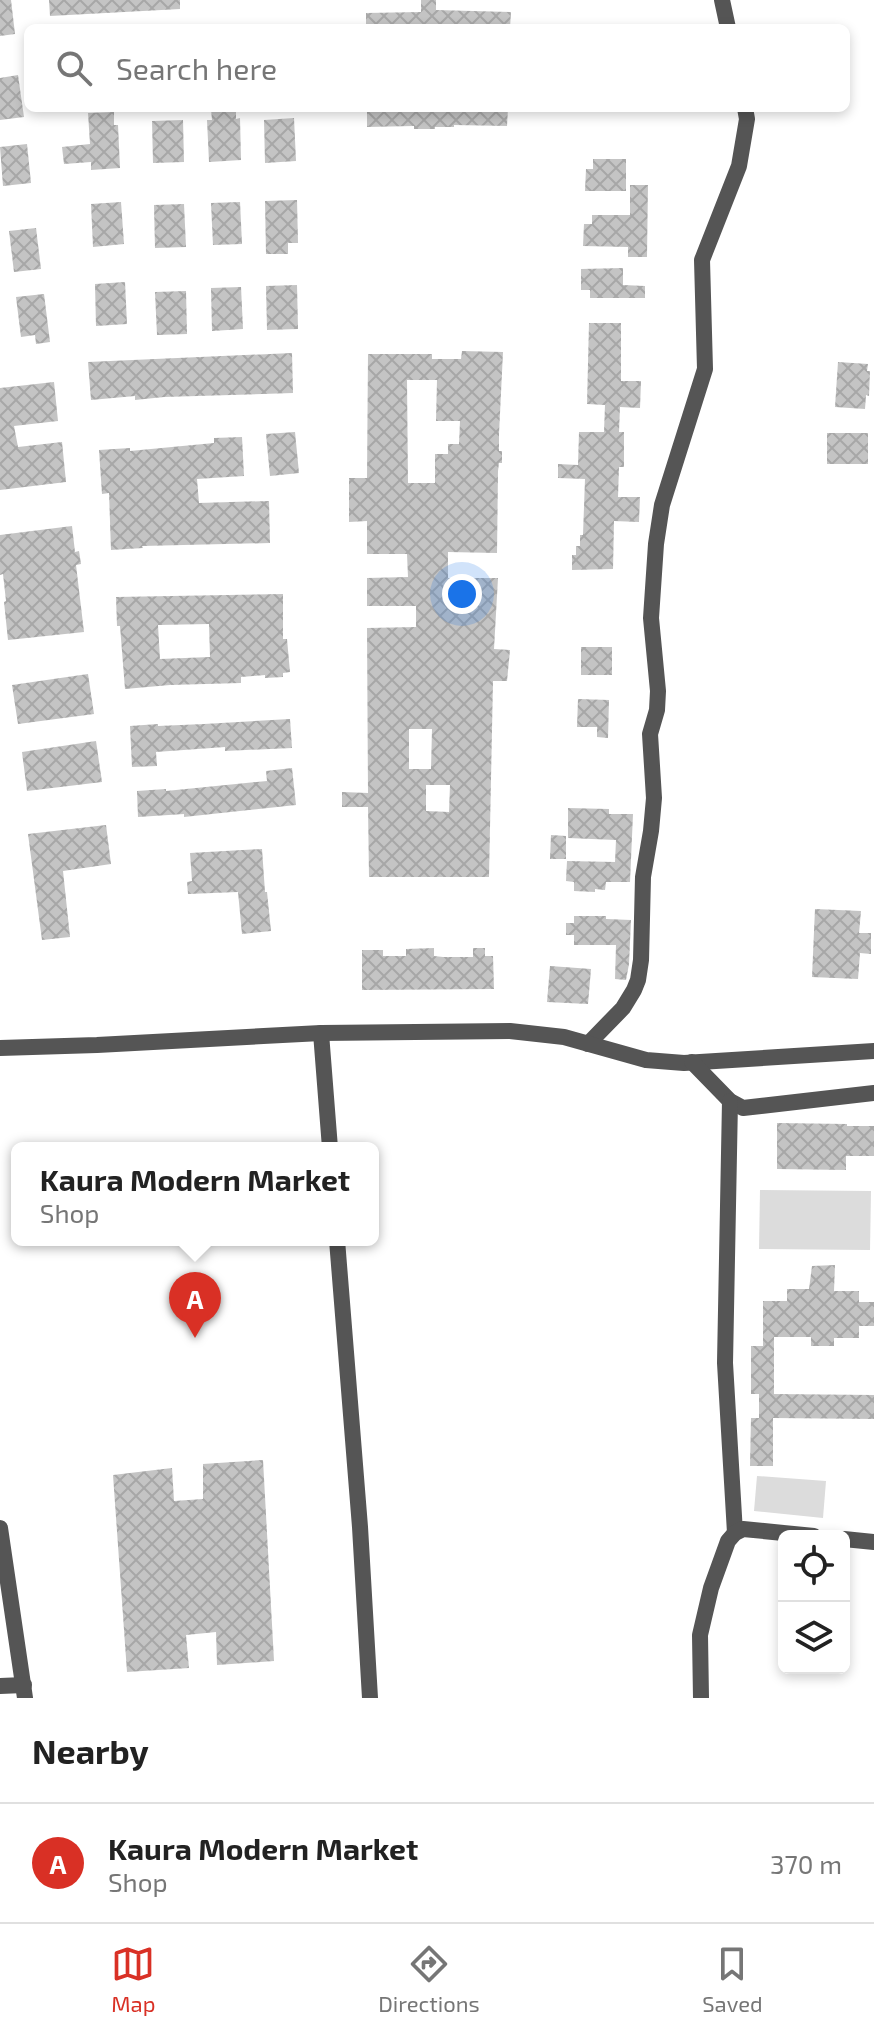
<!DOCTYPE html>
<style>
:root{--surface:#fff;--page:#f6f6f6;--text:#222;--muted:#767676;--line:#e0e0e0;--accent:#d93025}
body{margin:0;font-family:"Exo 2",sans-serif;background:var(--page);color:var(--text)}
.controls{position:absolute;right:24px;bottom:24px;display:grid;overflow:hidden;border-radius:12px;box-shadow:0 4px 12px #0003}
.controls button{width:72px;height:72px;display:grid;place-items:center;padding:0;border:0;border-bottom:2px solid var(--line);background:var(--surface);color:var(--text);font:40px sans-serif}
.you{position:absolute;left:462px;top:594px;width:28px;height:28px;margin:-20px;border:6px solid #fff;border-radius:50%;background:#1a73e8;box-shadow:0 0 0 12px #1a73e833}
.badge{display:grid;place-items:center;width:52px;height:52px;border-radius:50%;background:var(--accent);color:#fff;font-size:26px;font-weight:700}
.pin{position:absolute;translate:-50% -66px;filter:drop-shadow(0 2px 4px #0008)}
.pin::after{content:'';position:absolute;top:42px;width:28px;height:24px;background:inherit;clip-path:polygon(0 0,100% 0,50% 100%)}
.popup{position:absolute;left:11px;top:1142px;width:368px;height:104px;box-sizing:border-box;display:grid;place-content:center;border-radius:12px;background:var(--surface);filter:drop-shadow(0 2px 6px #0005);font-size:26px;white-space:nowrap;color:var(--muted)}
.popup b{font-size:30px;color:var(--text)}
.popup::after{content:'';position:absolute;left:50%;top:100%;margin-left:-16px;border:16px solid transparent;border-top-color:var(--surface)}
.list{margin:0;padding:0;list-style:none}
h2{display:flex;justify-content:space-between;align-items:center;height:104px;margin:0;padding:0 32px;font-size:34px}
h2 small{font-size:26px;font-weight:400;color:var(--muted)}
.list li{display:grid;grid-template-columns:52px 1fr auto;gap:24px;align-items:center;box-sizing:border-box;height:120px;padding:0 32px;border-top:2px solid var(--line)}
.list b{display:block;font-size:30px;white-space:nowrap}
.list p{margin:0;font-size:26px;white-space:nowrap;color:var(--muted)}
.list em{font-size:26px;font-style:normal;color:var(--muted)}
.icon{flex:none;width:44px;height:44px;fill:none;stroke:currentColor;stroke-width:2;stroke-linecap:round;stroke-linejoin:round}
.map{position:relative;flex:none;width:874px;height:1698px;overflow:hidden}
.search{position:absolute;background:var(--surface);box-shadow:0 4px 12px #0003;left:24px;right:24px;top:24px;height:88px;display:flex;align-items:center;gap:20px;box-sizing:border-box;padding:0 28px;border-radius:12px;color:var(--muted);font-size:30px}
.sheet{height:224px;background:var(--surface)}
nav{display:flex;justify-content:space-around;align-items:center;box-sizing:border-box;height:112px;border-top:2px solid var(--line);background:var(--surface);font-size:22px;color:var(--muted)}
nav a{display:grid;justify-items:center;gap:4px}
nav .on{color:var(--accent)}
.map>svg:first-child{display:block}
.pitch{fill:#dcdcdc}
.building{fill:url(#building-cross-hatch);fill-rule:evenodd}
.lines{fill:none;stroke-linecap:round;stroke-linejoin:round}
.minor{stroke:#555;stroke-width:16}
</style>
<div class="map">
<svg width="874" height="1698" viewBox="0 0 874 1698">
<defs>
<pattern id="building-cross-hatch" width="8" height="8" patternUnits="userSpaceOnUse" patternTransform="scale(2)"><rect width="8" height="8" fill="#c4c4c4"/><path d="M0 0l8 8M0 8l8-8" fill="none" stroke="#a7a7a7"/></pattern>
</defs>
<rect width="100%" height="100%" fill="#fff"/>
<g class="pitch">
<polygon points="760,1190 871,1191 870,1250 759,1249"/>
<polygon points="757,1476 826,1481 823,1518 754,1511"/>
</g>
<g class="building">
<polygon points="0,0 11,0 15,34 0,36"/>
<polygon points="49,0 180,0 180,9 50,16"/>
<polygon points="421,0 436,0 436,10 511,12 510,28 366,28 366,13 421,12"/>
<polygon points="18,75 24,117 0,120 0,78"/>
<polygon points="236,108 236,119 240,118 241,160 209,162 207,120 212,120 211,109"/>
<polygon points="367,108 508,108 507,126 454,125 454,127 435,127 435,129 414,129 414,126 367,127"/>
<polygon points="114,112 114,125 118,125 120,168 91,170 91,162 64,164 62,147 90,144 88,113"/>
<polygon points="294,118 296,161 265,163 264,120"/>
<polygon points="183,120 184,162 153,163 152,121"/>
<polygon points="27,144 31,183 3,186 0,147"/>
<polygon points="593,159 626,159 626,191 585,191 586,169 593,169"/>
<polygon points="630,185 648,185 647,257 628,257 628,247 583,246 584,224 592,224 592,215 630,215"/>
<polygon points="297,200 298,243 288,243 288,254 266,254 265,201"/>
<polygon points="121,202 124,244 93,247 91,204"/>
<polygon points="240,202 242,244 213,245 211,203"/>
<polygon points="184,204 186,247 155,248 154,205"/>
<polygon points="36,228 41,269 14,272 9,231"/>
<polygon points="623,268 623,285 645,286 645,298 590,298 590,290 581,290 581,269"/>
<polygon points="125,282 127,324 96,326 95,284"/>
<polygon points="297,285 298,329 267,330 266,286"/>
<polygon points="241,287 243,329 212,331 211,288"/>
<polygon points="186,291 187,334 157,335 155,292"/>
<polygon points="44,294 50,342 36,344 35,335 21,337 16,297"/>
<polygon points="589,323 621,323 621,381 641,381 640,408 620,407 619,432 624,432 624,467 619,467 618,497 640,497 639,522 614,521 613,569 572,570 572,555 576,555 576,546 580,546 580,535 583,535 585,479 558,478 558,464 578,465 579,432 604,432 605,405 587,404"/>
<path d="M462,351L503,352L499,434V451H502V463H499L498,471L497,553L448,552V578H498L494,649L510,650L507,681H493L489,877H369L368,807H342V792L368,793L367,628L416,627V606H367V578L408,577L407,554H367V521L349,522V478H367L368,354H432V359H461ZM407,380H437L436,421H460L459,444H448V454H435V483H408ZM409,729H432L431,769H409ZM426,785H450L449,812L426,811Z"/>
<polygon points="292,353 293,393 164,397 135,400 135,396 91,400 88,362"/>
<polygon points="838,362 868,364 867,371 870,371 869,396 866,395 865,409 835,407"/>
<polygon points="54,382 58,421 14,426 18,447 62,442 66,482 0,490 0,388"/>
<polygon points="295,432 299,473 270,476 266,434"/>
<rect x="827" y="433" width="41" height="31"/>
<polygon points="242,437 244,476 197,479 199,503 269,501 270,543 142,546 143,548 111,550 109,493 102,494 99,450 130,448 130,451 214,443 214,438"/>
<polygon points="72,526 75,552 79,551 81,564 76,565 84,632 8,640 4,602 6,601 3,574 0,575 0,535"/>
<path d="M283,594V639H287L290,672L283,673V677L265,678V675L241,677V683L170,685L125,689L120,626H117L116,597ZM209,624L210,657L160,659L158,625Z"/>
<rect x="581" y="647" width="31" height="28"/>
<polygon points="88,674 94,714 18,724 12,685"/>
<polygon points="578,699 609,700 608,738 597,737 597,727 577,727"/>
<polygon points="290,719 292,748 225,751 225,747 156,752 157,766 132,767 130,726 158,724 158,726 204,724"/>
<polygon points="96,741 102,782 27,791 22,752"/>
<polygon points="292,768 296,805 184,817 184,814 138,817 137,791 166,789 166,791 267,781 266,771"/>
<polygon points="568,808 609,809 609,814 633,814 630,882 606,882 605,890 595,889 595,892 574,891 574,882 566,881 567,861 615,862 616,840 568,838"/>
<polygon points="106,825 111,864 63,871 70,937 42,940 28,834"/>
<polygon points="551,835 566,836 566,859 550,859"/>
<polygon points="262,849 265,892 267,892 271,931 242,934 238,892 188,894 187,882 192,881 190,853"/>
<polygon points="815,909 861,911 859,933 871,933 871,954 860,953 858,979 812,977"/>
<polygon points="574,916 606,916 606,919 631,920 629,964 626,980 615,979 616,945 574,945 574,935 566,935 566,923 574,923"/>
<polygon points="434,948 434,956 443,957 473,957 473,948 485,948 485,956 493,956 494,989 362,990 362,950 383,950 383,956 406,956 406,949"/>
<polygon points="550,966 591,969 588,1004 547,1002"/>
<polygon points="777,1123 847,1124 847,1126 874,1126 874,1156 846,1156 846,1170 777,1169"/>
<polygon points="835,1265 834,1291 859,1291 859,1302 874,1302 874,1326 859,1326 859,1338 834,1338 834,1346 811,1346 811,1337 774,1337 774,1394 874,1395 874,1419 773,1418 773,1466 750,1466 751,1418 759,1418 759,1394 751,1394 751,1346 763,1346 763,1301 787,1301 787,1289 809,1289 812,1266"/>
<polygon points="263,1460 274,1661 217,1665 216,1632 186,1635 189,1668 127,1672 113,1475 172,1468 174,1501 203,1499 203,1464"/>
</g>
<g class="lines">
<g class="minor">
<polyline points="722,0 728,28"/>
<polyline points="321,1033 330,1148"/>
<polyline points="588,1044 623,1008 634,990 638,980 641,960 643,877 651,831 654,798 650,734 657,710 658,691 651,618 656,544 662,505 705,369 702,260 739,166 747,119 745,108"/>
<polyline points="0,1048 97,1045 321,1033 510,1031 564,1037 646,1060 684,1063 874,1051"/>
<polyline points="692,1062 730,1101 743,1108 874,1093"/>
<polyline points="730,1101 725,1363 735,1533"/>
<polyline points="337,1240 360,1527 370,1698"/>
<polyline points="0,1528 25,1698"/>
<polyline points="844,1539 874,1542"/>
<polyline points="0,1686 24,1685"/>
<polyline points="701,1698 700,1635 711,1588 728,1541 735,1533 743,1529 814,1536"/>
</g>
</g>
</svg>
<div class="controls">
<button><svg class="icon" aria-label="locate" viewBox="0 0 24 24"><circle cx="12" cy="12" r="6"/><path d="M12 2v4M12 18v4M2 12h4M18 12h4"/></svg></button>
<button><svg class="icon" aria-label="layers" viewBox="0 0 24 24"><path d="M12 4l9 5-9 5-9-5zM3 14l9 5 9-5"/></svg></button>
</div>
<div class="you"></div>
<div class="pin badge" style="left:195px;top:1338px">A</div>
<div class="popup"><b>Kaura Modern Market</b>Shop</div>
<div class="search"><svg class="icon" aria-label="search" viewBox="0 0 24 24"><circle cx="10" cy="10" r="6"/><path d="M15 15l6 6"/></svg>Search here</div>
</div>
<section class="sheet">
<h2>Nearby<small></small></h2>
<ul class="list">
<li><span class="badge">A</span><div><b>Kaura Modern Market</b><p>Shop</p></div><em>370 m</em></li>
</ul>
</section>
<nav>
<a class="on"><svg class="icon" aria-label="map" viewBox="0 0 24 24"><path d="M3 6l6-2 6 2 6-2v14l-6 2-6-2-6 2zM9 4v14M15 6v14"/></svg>Map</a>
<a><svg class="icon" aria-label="directions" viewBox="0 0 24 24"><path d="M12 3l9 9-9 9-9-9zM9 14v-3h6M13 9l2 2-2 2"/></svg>Directions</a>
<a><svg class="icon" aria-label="saved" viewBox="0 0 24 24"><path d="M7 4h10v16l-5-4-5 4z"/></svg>Saved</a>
</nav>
